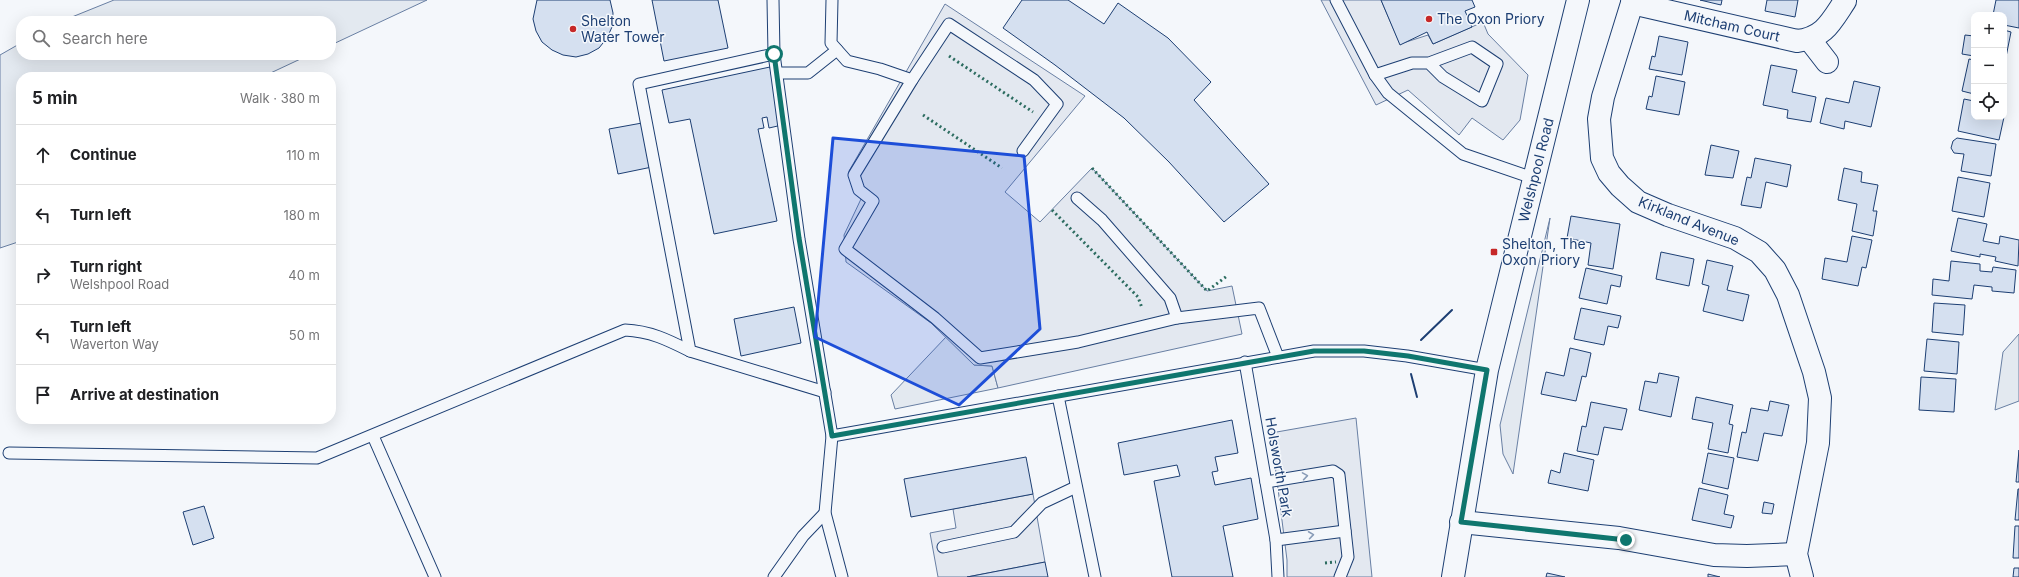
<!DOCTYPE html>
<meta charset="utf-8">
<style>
:root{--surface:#fff;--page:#f6f6f6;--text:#202124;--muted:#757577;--line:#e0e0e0}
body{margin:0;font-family:Inter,sans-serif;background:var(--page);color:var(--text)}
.controls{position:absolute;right:12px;top:12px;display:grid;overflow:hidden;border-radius:8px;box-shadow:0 4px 16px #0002}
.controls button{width:36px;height:36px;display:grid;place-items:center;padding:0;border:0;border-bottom:1px solid var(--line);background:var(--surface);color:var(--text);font:20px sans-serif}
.stop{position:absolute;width:12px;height:12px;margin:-9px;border:3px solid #0f766e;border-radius:50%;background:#fff}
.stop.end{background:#0f766e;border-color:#fff;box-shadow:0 1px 4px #0008}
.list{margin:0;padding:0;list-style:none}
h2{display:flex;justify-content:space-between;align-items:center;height:52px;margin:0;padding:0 16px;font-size:17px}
h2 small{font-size:13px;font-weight:400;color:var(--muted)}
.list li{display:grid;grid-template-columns:26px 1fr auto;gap:12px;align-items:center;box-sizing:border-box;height:60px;padding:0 16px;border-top:1px solid var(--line)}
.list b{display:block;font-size:15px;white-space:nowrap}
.list p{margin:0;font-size:13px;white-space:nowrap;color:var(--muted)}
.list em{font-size:13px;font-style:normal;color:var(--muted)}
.icon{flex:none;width:22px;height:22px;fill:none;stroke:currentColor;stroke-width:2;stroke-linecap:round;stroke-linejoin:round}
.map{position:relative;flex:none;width:2019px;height:577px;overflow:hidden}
.search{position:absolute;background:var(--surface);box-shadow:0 4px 16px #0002;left:16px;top:16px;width:320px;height:44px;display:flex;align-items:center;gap:10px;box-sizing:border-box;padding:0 14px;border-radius:16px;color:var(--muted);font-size:15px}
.panel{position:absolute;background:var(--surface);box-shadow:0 4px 16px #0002;left:16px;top:72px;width:320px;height:352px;border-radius:16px}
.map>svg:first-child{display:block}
.green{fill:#e3e9f0;stroke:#687fa3}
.parking{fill:#e3e8f0;stroke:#687fa3}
.building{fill:#d5e0f0;stroke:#1d3f73}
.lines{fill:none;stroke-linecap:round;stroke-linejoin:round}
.lane-casing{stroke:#1d3f73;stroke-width:13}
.street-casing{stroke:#1d3f73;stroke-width:24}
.primary-casing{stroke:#1d3f73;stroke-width:24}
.lane{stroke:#f4f7fb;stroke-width:11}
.street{stroke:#f4f7fb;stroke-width:22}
.primary{stroke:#f4f7fb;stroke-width:22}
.hedge{stroke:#2c6c60;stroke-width:3;stroke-dasharray:2 3;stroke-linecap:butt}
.wall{stroke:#1d3f73;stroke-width:2}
.oneway{stroke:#889bb7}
.route{stroke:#0f766e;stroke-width:5}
.marked{fill:#1d4ed8;fill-opacity:0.2;stroke:#1d4ed8;stroke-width:3;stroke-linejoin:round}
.poi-dot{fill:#c62828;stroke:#f4f7fb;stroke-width:1.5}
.labels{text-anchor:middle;stroke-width:3;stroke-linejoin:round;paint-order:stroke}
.poi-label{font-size:14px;fill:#1d3f73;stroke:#f4f7fb;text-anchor:start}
.street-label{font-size:14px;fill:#1d3f73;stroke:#f4f7fb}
</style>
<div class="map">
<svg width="2019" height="577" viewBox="0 0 2019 577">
<rect width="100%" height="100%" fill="#f4f7fb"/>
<g class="green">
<polygon points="114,0 427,0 331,45 331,21 62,21"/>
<polygon points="21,43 21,55 309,55 262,77 21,77 21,241 0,248 0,55"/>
<polygon points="1550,218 1513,474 1503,454 1500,425"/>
<polygon points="2019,334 2019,401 1995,410 2003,352"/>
<polygon points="946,337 974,365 992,366 998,388 895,409 891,395"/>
</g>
<g class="parking">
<polygon points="1321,0 1381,0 1400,44 1428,35 1433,44 1483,22 1488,34 1528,75 1520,120 1503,140 1472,118 1459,135 1408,90 1376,105"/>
<polygon points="945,4 1085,96 1005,192 1040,222 1092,168 1207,291 1232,286 1242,334 998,388 992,366 974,365 931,323 846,262 844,235 861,199 854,192 849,171"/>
<polygon points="1356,418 1372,577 1287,577 1287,560 1271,433"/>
<polygon points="1033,494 1045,562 967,577 938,577 930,533 956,528 953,509"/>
</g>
<g class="building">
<polygon points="537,0 610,0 613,13 612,27 607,38 599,48 588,54 576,57 563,55 552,50 542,42 536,31 533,19"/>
<polygon points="652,0 718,0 728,48 664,61"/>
<polygon points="1022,0 1068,0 1104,24 1118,3 1168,38 1211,82 1194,100 1269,184 1224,222 1169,162 1124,118 1055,65 1003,28"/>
<polygon points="1381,0 1472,0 1475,7 1465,11 1472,27 1433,44 1427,32 1400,45"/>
<polygon points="1700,0 1722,0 1721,5"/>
<polygon points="1767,0 1798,0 1795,17 1765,11"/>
<polygon points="1996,0 2019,0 2019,28 2004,25 2004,15 1993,15"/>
<polygon points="2004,30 2011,32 2005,62 2004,62"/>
<polygon points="1965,35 1974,36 1974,56 1962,54"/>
<polygon points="1659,36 1688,42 1682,75 1649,69 1652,56 1655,57"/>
<polygon points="1969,59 1974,60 1974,94 1962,91"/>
<polygon points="1771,65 1797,70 1792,92 1816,97 1811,122 1787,118 1788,110 1763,105"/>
<polygon points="770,67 782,125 769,128 767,117 762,118 764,128 758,129 777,221 714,234 690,119 669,123 662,90"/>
<polygon points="1656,76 1685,82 1679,115 1646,109 1649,96 1652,97"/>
<polygon points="1854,81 1880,87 1871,127 1845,121 1844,129 1820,123 1826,98 1849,103"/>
<polygon points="1964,99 1974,101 1974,117 2004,117 1999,140 1958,131"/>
<polygon points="642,123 652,167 618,174 609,129"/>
<polygon points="1957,138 1996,144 1991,176 1961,171 1964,154 1954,153 1951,148 1953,141"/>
<polygon points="1711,145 1739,151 1733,178 1705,175"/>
<polygon points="1755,158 1791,165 1787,187 1766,182 1761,208 1741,205 1747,177 1751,178"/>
<polygon points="1844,168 1862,172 1861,182 1878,185 1873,211 1877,211 1873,236 1852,231 1857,204 1838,200"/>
<polygon points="1958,177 1990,183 1984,217 1952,211"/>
<polygon points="1571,216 1620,224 1613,269 1588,265 1591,243 1567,238"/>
<polygon points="1958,218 1987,224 1983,241 1999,244 2000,236 2019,240 2018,266 1995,261 1996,257 1980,254 1980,257 1951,251"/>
<polygon points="1852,236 1872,240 1866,268 1862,267 1858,286 1822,279 1825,258 1847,262"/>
<polygon points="1661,252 1694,259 1689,286 1656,279"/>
<polygon points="1707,260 1733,266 1727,290 1749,295 1743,321 1703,311 1709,286 1702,284"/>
<polygon points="1951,261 1980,264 1980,271 1992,272 1993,267 2016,270 2014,293 1992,291 1992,287 1974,285 1972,299 1932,295 1933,279 1949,281"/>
<polygon points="1586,268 1622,276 1620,287 1611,285 1607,304 1579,298"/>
<polygon points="1934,303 1965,305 1963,335 1932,332"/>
<polygon points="794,307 801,343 741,356 734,319"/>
<polygon points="1581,308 1621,316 1618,328 1608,326 1604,345 1574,339"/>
<polygon points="1927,339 1959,342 1957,374 1924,371"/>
<polygon points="1570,348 1591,353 1586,377 1582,376 1576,401 1541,394 1546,372 1564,376"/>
<polygon points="1659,373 1679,377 1671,417 1639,410 1645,381 1657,383"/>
<polygon points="1921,377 1956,379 1954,412 1919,410"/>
<polygon points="1696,397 1733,405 1729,424 1733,425 1728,453 1708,449 1713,423 1692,419"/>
<polygon points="1770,401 1789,405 1782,436 1764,433 1758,461 1737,457 1742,432 1746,433 1751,408 1768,411"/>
<polygon points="1591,402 1627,409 1622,430 1604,427 1598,455 1577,451 1582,426 1586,427"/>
<polygon points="1232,420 1238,453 1215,457 1218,471 1212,472 1215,485 1251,478 1258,519 1223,526 1233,577 1172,577 1154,481 1180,476 1177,465 1124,475 1118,443"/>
<polygon points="2019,450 2019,482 2016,482"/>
<polygon points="1564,453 1594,460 1588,491 1548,483 1551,470 1560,473"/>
<polygon points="1708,453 1734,458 1728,489 1702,483"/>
<polygon points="1026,457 1033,494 911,517 904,479"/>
<polygon points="1699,488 1728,495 1724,514 1734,516 1731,528 1692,520"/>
<polygon points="2018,489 2019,489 2019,520 2015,520"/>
<polygon points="1764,502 1774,504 1772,514 1762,513"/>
<polygon points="204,506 214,538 193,545 183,512"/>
<polygon points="2015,526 2019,526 2019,558 2013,558"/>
<polygon points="1045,562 1048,577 967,577"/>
<polygon points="2014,568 2019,568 2019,577 2013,577"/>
<polygon points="1547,573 1565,577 1546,577"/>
<polygon points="1708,574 1720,577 1708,577"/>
</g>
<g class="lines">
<g class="lane-casing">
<g id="lane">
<polyline points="773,0 774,54 799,239 832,436 1314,351 1364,351 1407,356 1487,370"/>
<polyline points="832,0 831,43 847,61 880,69 912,80"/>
<polyline points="1336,0 1375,75 1388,93 1463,154 1533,178"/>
<polyline points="774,54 639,84 690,351 825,392"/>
<polyline points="777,73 808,73 837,50"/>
<polyline points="1375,75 1412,63 1429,63 1472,47 1497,64 1482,101 1443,77 1429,63"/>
<polyline points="1023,151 1057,104 1034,80 949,24 912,80 854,175 859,190 873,201 845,249 935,318 980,358 1078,342 1177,318 1170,298 1102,220 1077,198"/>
<polyline points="1177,318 1259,308 1278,357"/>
<polyline points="1245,362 1276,540 1278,577"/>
<polyline points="1058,396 1095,577"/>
<polyline points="373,436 435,577"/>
<polyline points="832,436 825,513 842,577"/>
<path d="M9,453L317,458L625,330C650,331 668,340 690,351"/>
<polyline points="1266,482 1333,471 1339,475 1348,557 1340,577"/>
<polyline points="1276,540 1345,531"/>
<polyline points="943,547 1014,532 1042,503 1076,487"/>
<polyline points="774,577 803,536 825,513"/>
</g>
</g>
<g class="street-casing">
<g id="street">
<polyline points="1633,0 1603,97 1599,119 1602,158 1609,173 1620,186 1638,202 1668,215 1735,238 1759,252 1775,270 1788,295 1814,372 1820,398 1818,443 1796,554 1802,577"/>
<path d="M1632,3L1797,41C1824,38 1831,22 1845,1"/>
<polyline points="1810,40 1827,62"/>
<polyline points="1461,522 1619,538 1714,555 1747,556 1796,554"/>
</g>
</g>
<g class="primary-casing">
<polyline id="primary" points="1453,577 1487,370 1578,0"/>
</g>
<use href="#lane" class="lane"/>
<use href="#street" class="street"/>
<use href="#primary" class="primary"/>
<g class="hedge">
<polyline points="949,56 1033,112"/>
<polyline points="923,115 1002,168"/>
<polyline points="1092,168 1207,291 1227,276"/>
<polyline points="1052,210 1138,297 1142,308"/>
<polyline points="1325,563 1336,562"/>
</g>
<g class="wall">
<polyline points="1421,340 1452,310"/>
<polyline points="1411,374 1417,397"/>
</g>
</g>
<defs><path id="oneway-chevron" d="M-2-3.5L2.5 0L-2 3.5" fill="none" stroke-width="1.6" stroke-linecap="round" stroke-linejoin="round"/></defs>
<g class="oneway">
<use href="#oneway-chevron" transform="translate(1305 476) rotate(-9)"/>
<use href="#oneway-chevron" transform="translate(1311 535) rotate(-8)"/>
</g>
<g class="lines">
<polyline class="route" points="774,54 799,238 832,436 1314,351 1364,351 1408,356 1487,370 1461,522 1626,540"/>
</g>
<path class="marked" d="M833,138L1024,156L1040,329L959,405L815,337Z"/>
<g class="poi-dot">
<circle cx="1429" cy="19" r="4"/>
<circle cx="573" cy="29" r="4"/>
<rect x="1490" y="248" width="8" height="8" rx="2"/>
</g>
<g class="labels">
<g class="poi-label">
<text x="1437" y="24">The Oxon Priory</text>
<text x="581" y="26">Shelton<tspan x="581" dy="16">Water Tower</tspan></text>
<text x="1502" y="249">Shelton, The<tspan x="1502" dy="16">Oxon Priory</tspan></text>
</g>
<g class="street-label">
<text transform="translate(1732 26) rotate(13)" y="5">Mitcham Court</text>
<text transform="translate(1536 170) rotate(-76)" y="5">Welshpool Road</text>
<text transform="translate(1689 221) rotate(22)" y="5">Kirkland Avenue</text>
<text transform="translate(1279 467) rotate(80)" y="5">Holsworth Park</text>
</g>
</g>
</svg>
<div class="controls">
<button>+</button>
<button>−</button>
<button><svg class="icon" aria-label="locate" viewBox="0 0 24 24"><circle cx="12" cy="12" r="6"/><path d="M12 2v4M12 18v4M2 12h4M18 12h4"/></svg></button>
</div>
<div class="stop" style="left:774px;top:54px"></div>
<div class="stop end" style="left:1626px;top:540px"></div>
<div class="search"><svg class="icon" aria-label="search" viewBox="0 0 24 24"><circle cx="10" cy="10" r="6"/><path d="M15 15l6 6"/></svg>Search here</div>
<section class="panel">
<h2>5 min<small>Walk · 380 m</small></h2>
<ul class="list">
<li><svg class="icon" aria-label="ahead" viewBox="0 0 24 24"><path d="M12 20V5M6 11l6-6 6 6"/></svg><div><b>Continue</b></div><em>110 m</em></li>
<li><svg class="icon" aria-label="left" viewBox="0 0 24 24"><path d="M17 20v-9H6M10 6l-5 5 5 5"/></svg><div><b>Turn left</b></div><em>180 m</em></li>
<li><svg class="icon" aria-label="right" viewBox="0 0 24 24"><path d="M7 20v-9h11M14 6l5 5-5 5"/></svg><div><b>Turn right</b><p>Welshpool Road</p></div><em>40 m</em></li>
<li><svg class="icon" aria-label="left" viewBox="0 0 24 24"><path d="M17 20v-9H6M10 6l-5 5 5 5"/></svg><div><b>Turn left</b><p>Waverton Way</p></div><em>50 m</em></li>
<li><svg class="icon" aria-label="arrive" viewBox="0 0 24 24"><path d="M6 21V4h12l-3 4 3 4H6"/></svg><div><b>Arrive at destination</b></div></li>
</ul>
</section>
</div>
